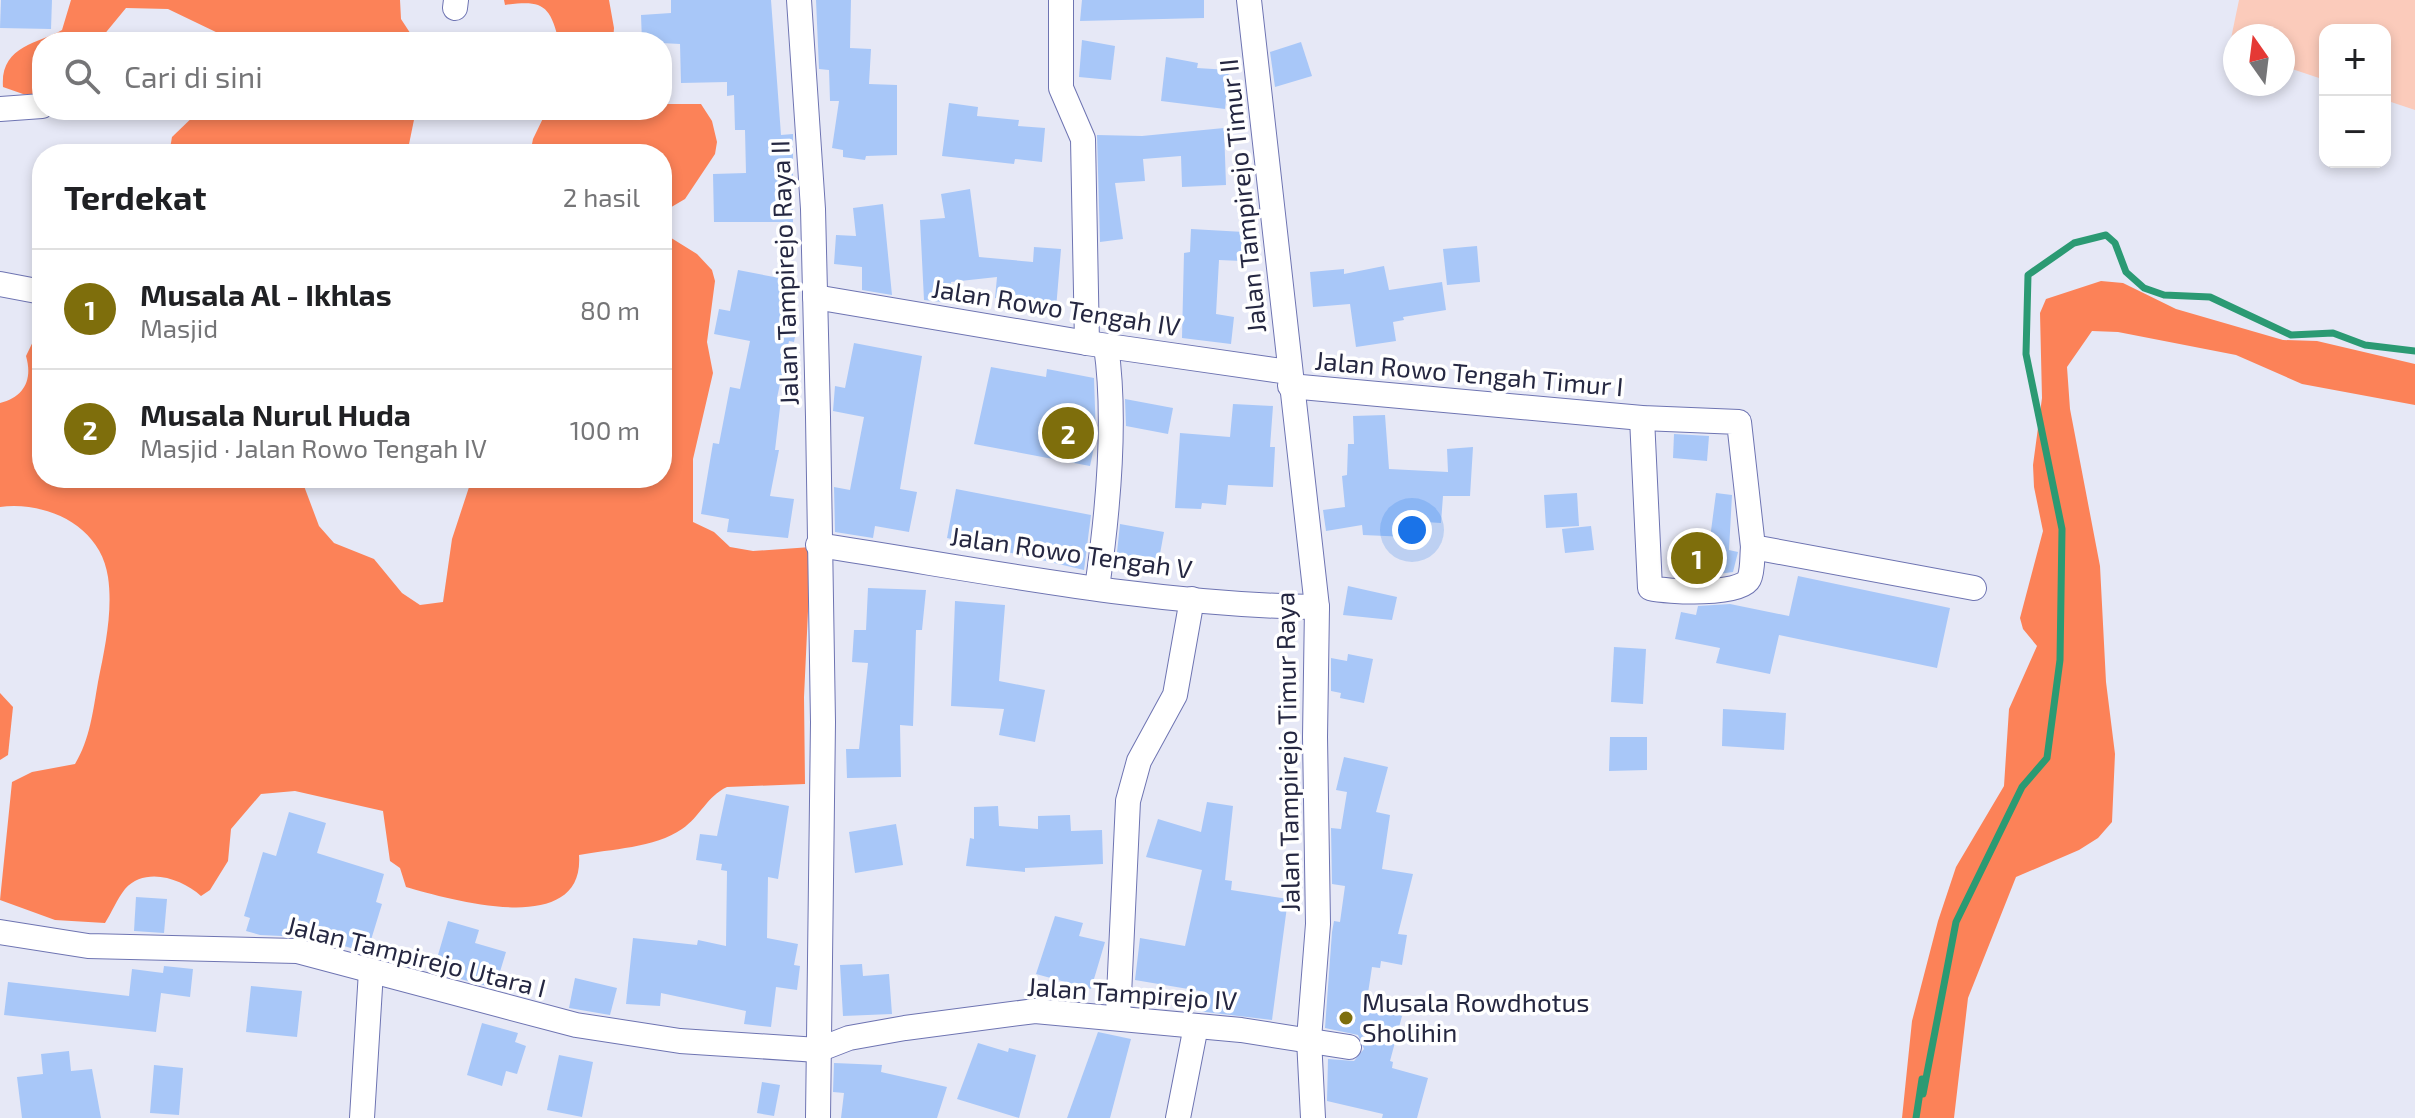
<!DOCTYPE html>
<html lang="id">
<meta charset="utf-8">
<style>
:root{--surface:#fff;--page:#f2f2f2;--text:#202124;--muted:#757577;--line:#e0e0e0;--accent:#7e6e0c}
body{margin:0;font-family:"Exo 2",sans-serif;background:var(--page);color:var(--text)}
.controls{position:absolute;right:24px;top:24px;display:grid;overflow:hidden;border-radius:16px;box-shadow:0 4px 12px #0003}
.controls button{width:72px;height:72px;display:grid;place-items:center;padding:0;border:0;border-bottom:2px solid var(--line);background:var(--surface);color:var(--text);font:40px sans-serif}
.compass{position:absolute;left:2223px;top:24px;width:72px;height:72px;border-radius:50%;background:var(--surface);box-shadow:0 4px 12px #0003;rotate:346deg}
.you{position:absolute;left:1412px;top:530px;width:28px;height:28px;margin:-20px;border:6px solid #fff;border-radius:50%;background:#1a73e8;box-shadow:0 0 0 12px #1a73e833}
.badge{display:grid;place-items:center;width:52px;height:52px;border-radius:50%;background:var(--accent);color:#fff;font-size:26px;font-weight:700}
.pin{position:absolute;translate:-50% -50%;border:4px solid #fff;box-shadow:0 2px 8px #0006}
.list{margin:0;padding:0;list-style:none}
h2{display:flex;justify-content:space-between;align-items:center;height:104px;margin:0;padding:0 32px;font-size:34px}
h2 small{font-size:26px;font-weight:400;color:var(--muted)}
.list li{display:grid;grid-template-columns:52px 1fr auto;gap:24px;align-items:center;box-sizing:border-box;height:120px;padding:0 32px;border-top:2px solid var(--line)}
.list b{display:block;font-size:30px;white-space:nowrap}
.list p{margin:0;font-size:26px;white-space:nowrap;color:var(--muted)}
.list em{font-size:26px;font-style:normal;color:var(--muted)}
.icon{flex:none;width:44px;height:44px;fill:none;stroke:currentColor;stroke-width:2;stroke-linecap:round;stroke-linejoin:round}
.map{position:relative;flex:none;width:2415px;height:1118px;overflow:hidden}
.search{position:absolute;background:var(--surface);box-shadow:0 4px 12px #0003;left:32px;top:32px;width:640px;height:88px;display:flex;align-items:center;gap:20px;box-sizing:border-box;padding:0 28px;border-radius:32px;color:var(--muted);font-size:30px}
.panel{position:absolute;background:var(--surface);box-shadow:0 4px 12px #0003;left:32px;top:144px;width:640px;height:344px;border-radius:32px}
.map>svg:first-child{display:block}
.green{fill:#fbcbbb}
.forest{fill:#fc8258}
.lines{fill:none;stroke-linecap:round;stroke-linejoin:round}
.stream{stroke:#2b9a73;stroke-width:7}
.building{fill:#a8c7f8}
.street-casing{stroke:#6e74b2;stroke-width:26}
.street{stroke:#fff;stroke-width:24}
.poi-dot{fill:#7e6e0c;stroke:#fff;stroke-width:3}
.labels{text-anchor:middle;stroke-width:7;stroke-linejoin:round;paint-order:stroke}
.street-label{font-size:26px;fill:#252741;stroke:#fff}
.poi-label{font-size:26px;fill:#252741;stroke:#fff;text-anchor:start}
</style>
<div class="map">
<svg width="2415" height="1118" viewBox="0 0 2415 1118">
<rect width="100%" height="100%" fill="#e6e8f6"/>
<polygon class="green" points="2239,0 2415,0 2415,110 2385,100 2385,30 2325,30 2325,80 2283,66 2283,36 2235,36 2235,50 2229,48"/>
<g class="forest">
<path d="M71,0H400L401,19L416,42H222L220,34L168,9L126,8L98,42H42V95L23,94L3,87C0,46 37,44 62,30Z"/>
<path d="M504,0H609L614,28L613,42H559C550,4 542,0 505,5Z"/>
<path d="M662,104H701L712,121L717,142L715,154L685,199L668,209L663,226L668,236L697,254L712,270L715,281L707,342L713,373L693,459V522L714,532L730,547L753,551L811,547L804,697L805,784L727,787C707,796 700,817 682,829C655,848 610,849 579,855C585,939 452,900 406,887L400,868L390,861L383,811L295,791L261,794L231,829L228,861L210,890L201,896C182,879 146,866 125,889C117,899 112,912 105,923L55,920L0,900L12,782L32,772L75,764C90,739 93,711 98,682C105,648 113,611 108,577C101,526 47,501 0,507V403C24,397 33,380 26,356L40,327L42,478H301L319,526L334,543L374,559L402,593L420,605L443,602L452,539L472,478H662V154H530L533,139L547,110H662Z"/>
<polygon points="200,110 416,110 407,154 169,154 172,137"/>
<polygon points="2101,281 2123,283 2176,309 2283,340 2317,341 2415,364 2415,405 2302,384 2236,355 2118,332 2092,331 2067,367 2070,409 2100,566 2106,682 2115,754 2112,822 2098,838 2079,850 2016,877 1968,998 1954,1118 1902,1118 1912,1021 1938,921 1956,867 2004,786 2009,709 2037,646 2023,629 2020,618 2043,531 2034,487 2033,465 2042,398 2040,313 2046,299"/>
<polygon points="0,693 13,707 8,755 0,760"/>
</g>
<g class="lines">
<polyline class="stream" points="1916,1118 1922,1079 1923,1094 1956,922 2022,787 2047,758 2060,660 2062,529 2026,354 2028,275 2074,243 2106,235 2115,243 2126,272 2144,288 2164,295 2210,297 2291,335 2333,333 2365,345 2415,351"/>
</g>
<g class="building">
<polygon points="1,0 52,0 51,29 0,28"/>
<polygon points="671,0 771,0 781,135 793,134 793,222 714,222 713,174 746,173 745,130 735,130 734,95 727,96 727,82 681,83 680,44 642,42 641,15 671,13"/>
<polygon points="816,0 851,0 850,48 871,49 869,84 897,85 897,155 866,156 865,160 843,157 843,150 832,148 839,101 830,101 829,70 819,69"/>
<polygon points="1082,0 1204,0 1204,18 1080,21"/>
<polygon points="1082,40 1115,46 1111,80 1079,77"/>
<polygon points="1301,42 1312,76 1275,87 1270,52"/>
<polygon points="1166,57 1198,63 1197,68 1229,70 1225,109 1161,101"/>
<polygon points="949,103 978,107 977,116 1019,120 1018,126 1045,128 1042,162 1015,159 1014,164 942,156"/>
<polygon points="1224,128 1226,185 1182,187 1181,156 1143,159 1145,181 1115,183 1123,239 1100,242 1097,135 1142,136"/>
<polygon points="970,189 979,257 1033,262 1034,247 1061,249 1056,309 1029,307 1029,301 995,298 997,277 951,282 952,303 924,300 920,220 945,218 941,194"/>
<polygon points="883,204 892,295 862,290 862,267 834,264 836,235 856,236 853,208"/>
<polygon points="1191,229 1244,232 1242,261 1219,260 1216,314 1234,317 1231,344 1182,338 1184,253 1190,252"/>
<polygon points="1477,246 1480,282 1447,285 1443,249"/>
<polygon points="1384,266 1389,290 1442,282 1446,310 1403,317 1404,320 1393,322 1396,341 1356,347 1350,304 1313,307 1310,272 1344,269 1344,274"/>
<polygon points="738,270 795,281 789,313 799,315 794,342 789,341 777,398 781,399 775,450 779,450 770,496 794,499 788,538 727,532 729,519 701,514 713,443 719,444 730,387 740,389 750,341 714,334 719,309 730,311"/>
<polygon points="854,343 922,356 900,489 917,492 909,532 875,526 873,538 835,532 834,487 850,490 864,417 833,411 835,386 845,388"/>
<polygon points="991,367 1046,377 1047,369 1094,378 1096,438 1090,466 974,444"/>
<polygon points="1125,399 1173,408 1168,434 1126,426"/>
<polygon points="1233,404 1273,406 1270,447 1275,447 1273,487 1228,485 1226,505 1202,503 1201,509 1175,508 1180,433 1230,437"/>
<polygon points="1385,415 1389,469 1448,472 1447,449 1473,447 1470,496 1443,496 1441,523 1409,521 1408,537 1363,535 1362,525 1326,531 1323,510 1345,507 1342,476 1347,475 1348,444 1354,444 1353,416"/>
<polygon points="1674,434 1709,436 1707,461 1673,458"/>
<polygon points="956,489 1091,515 1084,570 947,538"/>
<polygon points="1577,493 1579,526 1546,528 1544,495"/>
<polygon points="1716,493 1732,495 1729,550 1738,552 1733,572 1704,576 1676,568 1682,540 1709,546"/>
<polygon points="1120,524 1164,532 1157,570 1116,562"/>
<polygon points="1591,526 1594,550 1565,553 1562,529"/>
<polygon points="1798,576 1950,608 1937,668 1779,635 1770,674 1716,663 1720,648 1675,639 1681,612 1696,615 1698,606 1730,604 1789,616"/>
<polygon points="1348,586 1397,597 1392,620 1343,615"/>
<polygon points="868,588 926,590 922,630 916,630 913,726 900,725 901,777 847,778 846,749 859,749 868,663 852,662 854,630 866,630"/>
<polygon points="955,601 1005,605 999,681 1045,690 1035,742 999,735 1004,709 951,706"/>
<polygon points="1614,647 1646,649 1643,704 1611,702"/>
<polygon points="1348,654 1373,659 1364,703 1340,698 1341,693 1331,691 1331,658 1347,661"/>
<polygon points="1723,709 1786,713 1784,750 1722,746"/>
<polygon points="1610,737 1647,737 1647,770 1609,771"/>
<polygon points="1344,757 1388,767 1376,812 1390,815 1382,869 1413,874 1398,934 1407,935 1402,965 1381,961 1380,968 1372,967 1366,1006 1402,1016 1390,1061 1393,1062 1392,1068 1428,1078 1417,1118 1382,1118 1383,1114 1327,1101 1328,1059 1354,1061 1364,1049 1358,1035 1325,1028 1332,932 1334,921 1340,922 1345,886 1332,884 1331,828 1341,829 1347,792 1336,790"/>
<polygon points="726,794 789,806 778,879 768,877 767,938 798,944 794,965 800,966 797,990 776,987 771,1027 744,1024 746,1011 661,993 660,1006 626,1004 633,938 697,945 698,940 726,946 727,871 721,870 722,864 696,860 700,834 717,836"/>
<polygon points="1207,802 1233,806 1225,880 1232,881 1231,890 1288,899 1272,1020 1197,1011 1200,991 1135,980 1140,938 1185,946 1202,870 1146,857 1158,819 1201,832"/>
<polygon points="998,806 999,826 1038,829 1038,816 1070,815 1071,831 1102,830 1103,864 1025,868 1025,872 966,866 970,838 974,839 974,807"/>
<polygon points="289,812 326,823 317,853 384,874 376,902 382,904 367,953 305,934 304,937 260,935 246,931 250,918 244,916 263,852 276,856"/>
<polygon points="896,824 903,865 855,873 849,832"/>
<polygon points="136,897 167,899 164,933 134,931"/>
<polygon points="1055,916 1083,923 1079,936 1105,942 1091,989 1036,974"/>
<polygon points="448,921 479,930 475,943 506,952 495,988 433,972"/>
<polygon points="862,964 863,976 889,974 892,1014 843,1016 840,965"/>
<polygon points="164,966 193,969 190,997 161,993 156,1032 4,1015 8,982 129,996 132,969 163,973"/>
<polygon points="575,978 617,988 610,1015 569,1008"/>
<polygon points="251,986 302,991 297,1037 246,1032"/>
<polygon points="482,1023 518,1033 515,1042 526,1046 517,1074 506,1071 502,1086 467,1075"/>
<polygon points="1098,1032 1131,1039 1110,1118 1067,1118"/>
<polygon points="978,1043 1008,1052 1009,1048 1036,1055 1019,1118 957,1099"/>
<polygon points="69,1051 71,1071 92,1069 101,1118 22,1118 17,1077 43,1074 41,1054"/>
<polygon points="559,1055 593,1062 582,1117 547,1110"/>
<polygon points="834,1063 882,1065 881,1072 947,1087 937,1118 841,1118 844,1093 833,1092"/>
<polygon points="154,1065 183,1068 179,1115 150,1113"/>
<polygon points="762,1082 780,1085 774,1116 757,1113"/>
</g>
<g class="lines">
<g class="street-casing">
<g id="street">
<polyline points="799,0 813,209 818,417 823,722 818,1118"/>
<polyline points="1061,0 1061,88 1083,139 1087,343"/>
<polyline points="1249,0 1317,607 1315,737 1318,924 1309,1039 1313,1118"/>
<polyline points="455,8 456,0"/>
<polyline points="0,109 42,106"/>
<polyline points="0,284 42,292"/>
<polyline points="815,297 1087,343 1289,372"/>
<polyline points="1290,386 1642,418 1739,422 1753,547 1974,588"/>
<path d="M1642,418L1650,588C1667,592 1741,596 1749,579C1753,571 1752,556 1753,547"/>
<path d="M818,545C983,570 1150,605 1317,607"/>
<path d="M1097,588C1108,512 1117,422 1106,346"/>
<polyline points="0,932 88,946 297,951 576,1025 680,1041 818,1050 849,1038 905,1028 1035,1011 1241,1030 1349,1047"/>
<polyline points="1118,1017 1128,801 1139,761 1175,695 1192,599"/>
<polyline points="362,1118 371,971"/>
<polyline points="1178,1118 1196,1026"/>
</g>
</g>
<use href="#street" class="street"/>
</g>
<circle class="poi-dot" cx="1346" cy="1018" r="8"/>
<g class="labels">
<g class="street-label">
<text transform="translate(1243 196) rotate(-96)" y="9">Jalan Tampirejo Timur II</text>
<text transform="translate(785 273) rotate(-92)" y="9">Jalan Tampirejo Raya II</text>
<text transform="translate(1056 308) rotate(9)" y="9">Jalan Rowo Tengah IV</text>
<text transform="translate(1469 374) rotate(5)" y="9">Jalan Rowo Tengah Timur I</text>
<text transform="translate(1071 553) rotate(8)" y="9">Jalan Rowo Tengah V</text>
<text transform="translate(1288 752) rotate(-91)" y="9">Jalan Tampirejo Timur Raya</text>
<text transform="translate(416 957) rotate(14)" y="9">Jalan Tampirejo Utara I</text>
<text transform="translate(1132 994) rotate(4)" y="9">Jalan Tampirejo IV</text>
</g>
<g class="poi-label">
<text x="1362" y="1012">Musala Rowdhotus<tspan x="1362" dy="30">Sholihin</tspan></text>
</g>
</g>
</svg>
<div class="controls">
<button>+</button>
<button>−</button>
</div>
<svg class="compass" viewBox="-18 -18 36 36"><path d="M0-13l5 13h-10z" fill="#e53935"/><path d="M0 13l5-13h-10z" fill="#757577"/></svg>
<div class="you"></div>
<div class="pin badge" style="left:1697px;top:558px">1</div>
<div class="pin badge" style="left:1068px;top:433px">2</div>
<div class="search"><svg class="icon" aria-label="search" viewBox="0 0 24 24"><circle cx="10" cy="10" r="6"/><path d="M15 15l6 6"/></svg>Cari di sini</div>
<section class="panel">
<h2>Terdekat<small>2 hasil</small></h2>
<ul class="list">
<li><span class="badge">1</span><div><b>Musala Al - Ikhlas</b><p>Masjid</p></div><em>80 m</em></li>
<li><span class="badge">2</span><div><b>Musala Nurul Huda</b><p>Masjid · Jalan Rowo Tengah IV</p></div><em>100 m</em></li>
</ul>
</section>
</div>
